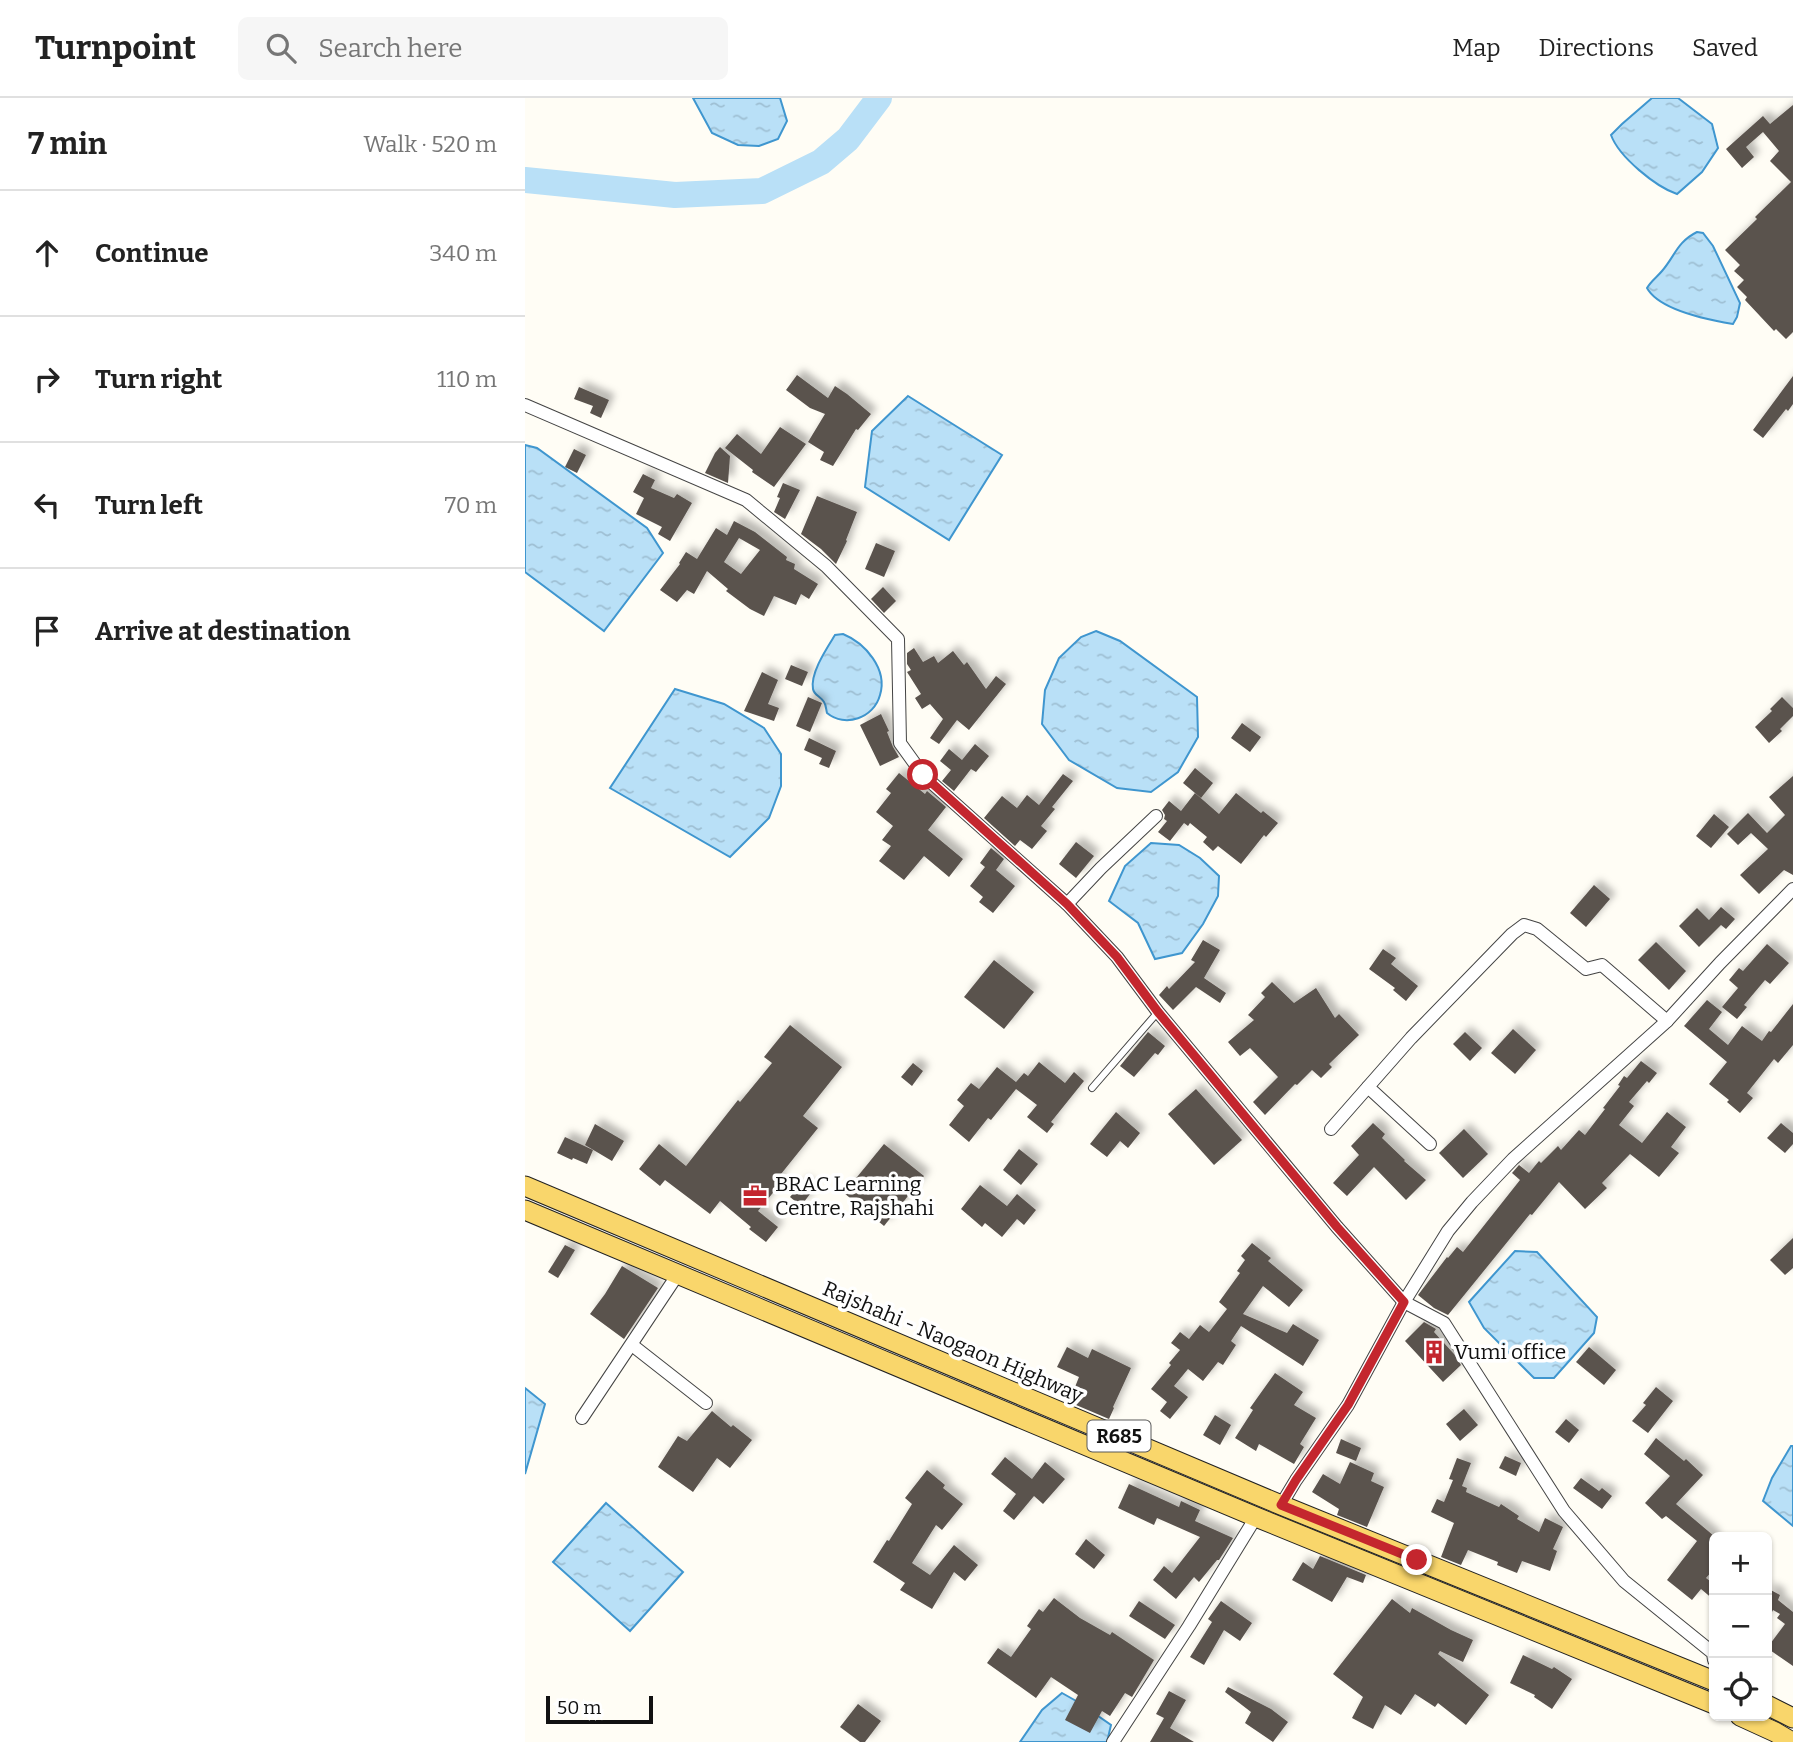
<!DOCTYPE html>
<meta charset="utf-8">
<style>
:root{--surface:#fff;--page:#f6f6f6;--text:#222;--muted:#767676;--line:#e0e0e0}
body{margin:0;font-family:Bitter,serif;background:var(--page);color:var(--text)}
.controls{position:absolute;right:21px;bottom:21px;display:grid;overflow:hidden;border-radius:10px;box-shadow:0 2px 5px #0004}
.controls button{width:63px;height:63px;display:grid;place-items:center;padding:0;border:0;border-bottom:2px solid var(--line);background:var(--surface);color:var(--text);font:35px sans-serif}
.scale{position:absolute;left:21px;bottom:18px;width:107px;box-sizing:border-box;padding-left:7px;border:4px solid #111;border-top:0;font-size:19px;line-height:24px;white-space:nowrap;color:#111;-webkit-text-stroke:5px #fff;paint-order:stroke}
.stop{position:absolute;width:21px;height:21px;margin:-16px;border:5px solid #c4262e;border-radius:50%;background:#fff}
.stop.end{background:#c4262e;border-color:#fff;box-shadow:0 2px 7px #0008}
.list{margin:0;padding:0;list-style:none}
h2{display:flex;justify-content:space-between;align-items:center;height:91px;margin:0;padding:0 28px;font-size:30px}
h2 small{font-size:23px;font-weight:400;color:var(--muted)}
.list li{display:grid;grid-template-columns:46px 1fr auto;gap:21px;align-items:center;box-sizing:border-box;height:126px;padding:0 28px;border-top:2px solid var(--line)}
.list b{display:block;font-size:26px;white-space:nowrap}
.list em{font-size:23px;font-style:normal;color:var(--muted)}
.icon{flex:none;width:38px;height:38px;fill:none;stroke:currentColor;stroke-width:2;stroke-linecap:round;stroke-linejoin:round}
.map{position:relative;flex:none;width:1268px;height:1644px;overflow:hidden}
header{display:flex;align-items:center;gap:42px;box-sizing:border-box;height:98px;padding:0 35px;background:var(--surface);border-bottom:2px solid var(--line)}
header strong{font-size:33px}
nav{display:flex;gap:38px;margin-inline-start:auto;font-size:24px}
.search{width:490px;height:63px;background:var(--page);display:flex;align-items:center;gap:18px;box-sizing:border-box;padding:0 24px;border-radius:10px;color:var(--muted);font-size:26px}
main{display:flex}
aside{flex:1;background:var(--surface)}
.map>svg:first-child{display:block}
.water{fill:url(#water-ripples);stroke:#3f96cf;stroke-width:2}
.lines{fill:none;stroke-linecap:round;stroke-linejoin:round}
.river{stroke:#b9e0f7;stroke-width:26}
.building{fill:#5a524d;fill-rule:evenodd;filter:url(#shadow)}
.service-casing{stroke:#444;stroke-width:8}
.minor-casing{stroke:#444;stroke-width:14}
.primary-casing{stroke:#222;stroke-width:21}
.service{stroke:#fff;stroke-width:6}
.minor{stroke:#fff;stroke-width:12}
.primary{stroke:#f9d66b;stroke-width:19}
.route{stroke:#c4262e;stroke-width:9}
.labels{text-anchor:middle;stroke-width:7;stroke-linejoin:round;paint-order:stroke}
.shield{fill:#fff;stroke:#585858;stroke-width:2}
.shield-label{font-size:19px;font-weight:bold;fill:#111}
.poi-label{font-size:21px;fill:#111;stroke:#fff;text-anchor:start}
.street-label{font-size:21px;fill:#111;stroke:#fff}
</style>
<header>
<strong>Turnpoint</strong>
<div class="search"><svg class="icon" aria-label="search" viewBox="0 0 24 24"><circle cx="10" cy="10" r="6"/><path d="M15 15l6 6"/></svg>Search here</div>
<nav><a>Map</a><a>Directions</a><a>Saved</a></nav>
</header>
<main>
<aside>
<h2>7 min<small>Walk · 520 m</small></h2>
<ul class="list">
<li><svg class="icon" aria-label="ahead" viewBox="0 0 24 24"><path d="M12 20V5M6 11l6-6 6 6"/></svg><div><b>Continue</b></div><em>340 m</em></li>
<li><svg class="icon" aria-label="right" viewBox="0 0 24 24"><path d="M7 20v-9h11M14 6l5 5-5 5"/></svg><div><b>Turn right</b></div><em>110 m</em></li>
<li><svg class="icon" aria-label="left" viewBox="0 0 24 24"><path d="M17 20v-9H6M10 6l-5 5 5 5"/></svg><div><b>Turn left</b></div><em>70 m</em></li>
<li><svg class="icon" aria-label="arrive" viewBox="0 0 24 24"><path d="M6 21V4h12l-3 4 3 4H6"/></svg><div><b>Arrive at destination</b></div></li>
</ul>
</aside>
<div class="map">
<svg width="1268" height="1644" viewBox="0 0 1268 1644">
<defs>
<pattern id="water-ripples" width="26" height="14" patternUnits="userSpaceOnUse" patternTransform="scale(1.75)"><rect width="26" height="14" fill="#b9e0f7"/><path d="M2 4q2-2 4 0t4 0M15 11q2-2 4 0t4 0" fill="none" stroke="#9ebfd3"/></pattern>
<filter id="shadow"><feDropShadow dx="6" dy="-6" stdDeviation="3.5" flood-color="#0004"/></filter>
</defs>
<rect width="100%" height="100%" fill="#fffdf5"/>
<g class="water">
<polygon points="168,0 255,0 262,23 253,41 234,48 213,47 187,35"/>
<path d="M1127,0H1153L1187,26L1193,50L1177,74L1152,96C1131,89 1094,59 1086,37L1097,26Z"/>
<path d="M1172,134L1178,135L1188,148L1215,205L1212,219L1208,226C1184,222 1134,212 1122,190C1126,183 1132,179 1137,173C1150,158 1152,144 1172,134Z"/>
<polygon points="383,298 477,357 424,442 340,389 347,333"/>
<polygon points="0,347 12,350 122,430 138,455 79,533 0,474"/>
<polygon points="571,533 595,543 672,599 673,639 653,674 626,694 592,690 544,662 517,626 520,592 534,560 556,539"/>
<path d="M318,536C340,545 363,571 355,597C349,620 320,630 302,615C301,611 301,607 299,604C295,598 289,597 288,591C285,575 302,550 310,537Z"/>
<polygon points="150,591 199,606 239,630 256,656 256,688 244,720 205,759 85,690"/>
<polygon points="626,745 654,747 675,760 694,778 693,798 678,826 657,855 630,861 613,825 584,803 600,768"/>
<polygon points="990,1153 1012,1154 1072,1219 1069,1235 1029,1280 1009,1280 959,1230 944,1204"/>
<polygon points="0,1290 20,1306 0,1376"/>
<polygon points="1266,1348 1268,1348 1268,1428 1238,1403 1247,1380"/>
<polygon points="81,1405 158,1474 105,1533 28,1464"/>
<polygon points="537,1595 553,1604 586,1627 582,1644 495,1644 517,1612"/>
</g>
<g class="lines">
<polyline class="river" points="0,82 150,97 237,93 296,64 323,41 354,0"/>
</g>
<g class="building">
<polygon points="1268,7 1268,234 1261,241 1251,231 1249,233 1220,202 1222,199 1212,189 1219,182 1209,173 1215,167 1200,152 1232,121 1230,119 1266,84 1245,63 1254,53 1238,34 1221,49 1229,59 1217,70 1201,51 1238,18 1245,26"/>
<polygon points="272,277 303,300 310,288 322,296 346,316 333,332 331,331 308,368 295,362 299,354 283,344 300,316 285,310 261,292"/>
<polygon points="1268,278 1268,306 1263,313 1261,311 1238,340 1228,332"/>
<polygon points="54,289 84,302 76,320 65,315 68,308 49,301"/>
<polygon points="255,329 281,346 249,389 227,374 228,372 200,350 212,336 236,356"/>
<polygon points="195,349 205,358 203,385 180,375 190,355"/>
<polygon points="49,351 61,357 52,375 40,369"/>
<polygon points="118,376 130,382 126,390 149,400 152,396 167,405 145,443 133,436 137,429 111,416 119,400 108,394"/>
<polygon points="258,385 275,392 260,421 249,414 255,400 252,399"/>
<polygon points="292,398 332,414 321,442 322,443 311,466 296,451 276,436"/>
<path d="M209,423L230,434L262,459L261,462L270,466L269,471L293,486L284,501L276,496L271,507L249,498L239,518L225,511L201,493L203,491L182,473L169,496L162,492L152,504L135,492L155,466L154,465L161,454L172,461L191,430L202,437ZM214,440L235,452L216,476L199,464Z"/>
<polygon points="351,445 370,453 359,479 340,471"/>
<polygon points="358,489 371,503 359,515 346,501"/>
<polygon points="389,550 398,564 409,558 413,565 428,553 439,567 442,564 461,591 471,578 481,586 444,632 432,622 414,646 405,640 418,621 405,606 397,611 390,600 396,596 382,574 386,572 382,566 382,555"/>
<polygon points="266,567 283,574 277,588 260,581"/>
<polygon points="237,574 253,582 243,606 254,610 249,623 219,613"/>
<polygon points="283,599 297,605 285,634 271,628"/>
<polygon points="1257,599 1268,610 1268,618 1255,631 1257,633 1244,645 1230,629 1247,613 1245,611"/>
<polygon points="356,616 364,633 362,634 368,649 374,659 355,668 335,627"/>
<polygon points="717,625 736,639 725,654 706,640"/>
<polygon points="284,640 311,653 304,670 294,666 297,660 279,652"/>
<polygon points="450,646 464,658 451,674 446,671 429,693 417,683 426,672 415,663 424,651 437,662"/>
<polygon points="670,670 688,685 676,700 658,685"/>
<polygon points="374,675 400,696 402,693 421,709 403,732 438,761 424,779 399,758 379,782 354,763 366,748 357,742 368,728 351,714 366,695 361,691"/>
<polygon points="538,676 548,683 527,709 530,711 516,728 522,733 507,751 495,742 490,748 459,720 477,698 492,710 502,697 514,707"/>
<polygon points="1268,678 1268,777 1259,772 1234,796 1215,777 1243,751 1226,735 1213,747 1202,736 1223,715 1242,735 1260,717 1244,699"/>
<polygon points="670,695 694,716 711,695 736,715 738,713 753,725 741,739 739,737 716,766 693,748 688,753 678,744 682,739 665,725 663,728 659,725 645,743 633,734 642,723 639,721 640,717 637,712 644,703 656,713"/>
<polygon points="1189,716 1204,729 1186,750 1171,738"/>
<polygon points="551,744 569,758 551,780 534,766"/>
<polygon points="466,750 479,761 471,772 490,788 468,815 454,804 458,799 445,788 460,769 455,765"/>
<polygon points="1069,787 1085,801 1061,829 1045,815"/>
<polygon points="1196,809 1210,821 1201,831 1196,827 1174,849 1154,828 1172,810 1184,822"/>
<polygon points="678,842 695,852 679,880 701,895 695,905 671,889 648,912 634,897 642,888 644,891 670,864 666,862"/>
<polygon points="1131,844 1161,873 1144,892 1113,862"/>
<polygon points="1242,846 1264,865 1245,886 1240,882 1219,907 1222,909 1212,921 1197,909 1213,890 1204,882 1214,870 1218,873"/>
<polygon points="858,851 871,860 866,866 893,888 881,903 868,892 870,890 844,871"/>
<polygon points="469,862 509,894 479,931 439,899"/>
<polygon points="747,884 769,905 791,890 810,920 814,916 834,937 804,966 807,969 796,980 787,972 772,987 770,986 740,1017 728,1004 753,979 725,950 715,958 703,944 729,922 723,917 740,899 736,895"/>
<polygon points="1182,902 1197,914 1184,931 1203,947 1217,928 1237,943 1244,933 1246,934 1268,906 1268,947 1253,965 1249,961 1222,995 1228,1000 1215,1015 1202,1004 1204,1002 1184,986 1202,964 1159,928"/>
<polygon points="265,927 317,969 278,1018 293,1030 252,1081 256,1085 233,1113 253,1129 241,1144 224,1131 226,1129 195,1103 185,1116 140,1082 135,1088 114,1071 134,1046 161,1068 213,1002 215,1004 247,965 239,959"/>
<polygon points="988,931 1011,952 990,976 966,955"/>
<polygon points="623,934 640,948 633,957 630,955 609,979 595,968"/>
<polygon points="940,934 957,950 945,963 928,946"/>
<polygon points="1116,963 1132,975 1124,985 1122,983 1104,1004 1109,1008 1094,1027 1117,1045 1142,1014 1161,1029 1146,1049 1154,1055 1134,1079 1105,1056 1077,1085 1082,1090 1060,1111 1034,1084 1007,1117 1005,1116 923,1217 909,1210 893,1197 922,1159 923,1160 932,1149 938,1154 995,1082 987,1075 994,1067 1004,1075 1014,1063 1016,1065 1033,1048 1036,1052 1054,1032 1060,1037 1080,1011 1078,1010 1095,988 1093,987 1099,978 1102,980"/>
<polygon points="514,964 540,985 549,974 559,983 526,1024 529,1026 522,1035 502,1019 512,1007 491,991 466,1022 463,1020 444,1044 424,1027 439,1008 432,1002 446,985 454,991 472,969 491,984 499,975 503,978"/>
<polygon points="388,965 398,973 387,988 376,979"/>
<polygon points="671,991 717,1042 689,1067 643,1016"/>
<polygon points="591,1014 615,1035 603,1050 595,1043 582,1059 565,1046"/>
<polygon points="848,1025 860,1036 857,1040 880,1062 879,1063 901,1082 881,1102 849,1069 822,1098 808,1085 834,1057 826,1048"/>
<polygon points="1256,1025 1268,1035 1268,1046 1260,1055 1242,1040"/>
<polygon points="70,1026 99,1043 87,1063 60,1047"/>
<polygon points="939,1031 963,1056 938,1080 914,1055"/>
<polygon points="40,1039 68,1052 62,1066 48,1060 47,1062 32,1055"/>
<polygon points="359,1046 399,1078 359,1128 319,1095"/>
<polygon points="494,1051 513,1066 496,1087 478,1072"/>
<polygon points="278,1083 288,1092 276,1108 265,1099"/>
<polygon points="455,1087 482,1108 492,1096 511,1112 499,1127 492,1121 477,1139 460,1125 457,1129 436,1111"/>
<polygon points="1268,1140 1268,1170 1260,1177 1245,1162"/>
<polygon points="727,1145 746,1160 743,1163 778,1192 764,1209 738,1188 718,1216 762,1235 768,1226 794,1242 778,1268 716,1228 706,1243 711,1247 698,1267 693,1264 678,1283 663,1271 649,1288 663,1299 645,1321 635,1313 642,1304 626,1291 646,1267 644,1265 655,1252 646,1245 655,1234 664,1241 675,1227 684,1234 702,1211 694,1204 715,1175 712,1173 720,1162 716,1158"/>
<polygon points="40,1147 50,1152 33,1180 23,1174"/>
<polygon points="97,1168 133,1190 99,1241 65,1216 80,1196"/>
<polygon points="899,1224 911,1231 909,1234 929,1256 936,1267 918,1284 880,1243"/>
<polygon points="542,1249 563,1260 567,1251 606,1270 588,1309 589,1310 584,1321 544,1304 554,1279 532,1269"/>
<polygon points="1064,1249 1091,1272 1079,1287 1051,1264"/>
<polygon points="750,1275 778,1294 769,1307 791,1320 775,1346 779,1349 769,1366 734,1346 731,1353 710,1340 728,1312 725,1310"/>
<polygon points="1131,1289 1148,1303 1123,1335 1107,1323 1121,1307 1118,1305"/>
<polygon points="939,1311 953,1327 935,1343 921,1326"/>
<polygon points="187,1313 206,1329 208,1327 227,1342 205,1370 192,1360 168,1394 133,1369 153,1338 162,1343"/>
<polygon points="690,1317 706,1327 695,1347 678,1337"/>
<polygon points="1041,1321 1054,1332 1044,1345 1030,1334"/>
<polygon points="1131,1340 1159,1363 1161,1361 1178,1377 1151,1406 1189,1438 1189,1471 1181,1480 1189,1486 1189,1502 1176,1491 1167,1502 1142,1482 1172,1443 1141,1418 1137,1421 1120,1405 1145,1378 1119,1356"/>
<polygon points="816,1341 836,1350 831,1363 811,1355"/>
<polygon points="980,1358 996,1365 991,1378 974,1370"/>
<polygon points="480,1359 507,1381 520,1364 540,1381 518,1406 509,1398 489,1422 478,1413 491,1396 466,1376"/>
<polygon points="932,1360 946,1365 937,1388 942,1390 941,1394 974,1409 976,1406 994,1418 992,1421 1014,1434 1020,1420 1038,1429 1028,1451 1032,1453 1025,1473 997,1463 992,1475 972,1467 973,1464 943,1452 936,1467 916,1459 929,1425 906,1414 912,1401 919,1404 928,1382 924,1381"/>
<polygon points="825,1364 849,1375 846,1383 859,1389 842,1429 812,1417 814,1411 787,1394 798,1376 815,1386"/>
<polygon points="402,1372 420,1387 418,1390 438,1406 417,1432 411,1427 387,1465 405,1477 429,1447 453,1467 440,1483 429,1474 407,1511 375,1492 380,1485 348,1464 362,1442 364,1443 387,1406 380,1400"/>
<polygon points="1056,1380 1074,1393 1077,1390 1087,1398 1077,1411 1048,1390"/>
<polygon points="604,1386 654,1409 656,1403 675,1412 670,1423 708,1440 694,1462 692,1462 674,1484 669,1479 651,1501 628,1482 639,1468 647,1475 675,1439 632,1420 629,1427 593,1410"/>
<polygon points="561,1441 580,1457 569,1471 550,1456"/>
<polygon points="795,1458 841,1477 838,1485 822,1479 807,1504 767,1482 778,1464 788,1471"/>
<polygon points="1242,1490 1255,1497 1253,1502 1268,1514 1268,1568 1242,1550 1260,1526 1252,1520 1255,1516 1248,1512 1242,1524"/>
<polygon points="529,1500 555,1520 585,1537 587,1534 629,1562 607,1599 600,1595 585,1618 577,1613 565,1635 540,1622 553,1597 526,1579 511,1600 462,1565 473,1550 486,1559 506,1531 502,1528 514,1511 518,1514"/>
<polygon points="867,1501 885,1515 887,1510 926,1532 948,1542 938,1564 915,1553 913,1556 964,1597 941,1627 913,1605 910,1609 890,1596 876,1617 860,1607 848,1631 827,1620 838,1599 808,1576"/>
<polygon points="614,1503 650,1527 640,1541 604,1518"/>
<polygon points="696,1503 727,1525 715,1543 699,1532 679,1567 665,1559 687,1524 683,1521"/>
<polygon points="998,1557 1027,1571 1029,1569 1047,1581 1027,1611 1009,1599 1010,1597 985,1585"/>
<polygon points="703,1589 746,1611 763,1624 748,1644 720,1625 726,1614 700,1594"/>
<polygon points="644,1593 661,1602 645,1630 669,1644 625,1644 639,1620 631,1616"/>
<polygon points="333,1606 356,1623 340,1644 335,1644 315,1629"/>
</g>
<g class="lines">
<g class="service-casing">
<polyline id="service" points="567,990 633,914"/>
</g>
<g class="minor-casing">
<g id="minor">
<polyline points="0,307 221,402 301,468 373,541 375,645 398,677 542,806 592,859 633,914 812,1129 879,1204 919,1225 1039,1413 1099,1483 1188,1555 1189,1562"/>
<polyline points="542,806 576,770 631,718"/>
<polyline points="843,989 905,1046"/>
<polyline points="806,1031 886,940 987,836 999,827 1012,831 1061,871 1077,867 1142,923"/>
<polyline points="107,1247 181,1305"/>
<polyline points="57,1320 153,1176"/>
<polyline points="756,1407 771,1382 823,1307 879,1204 923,1133 947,1104 988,1061 1142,923 1195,865 1268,791"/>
<polyline points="588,1644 664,1528 731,1419"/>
</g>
</g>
<g class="primary-casing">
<g id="primary">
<polyline points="0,1088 756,1407 1189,1583"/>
<polyline points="0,1112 731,1419 1189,1606"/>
<polyline points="1242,1607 1268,1620"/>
<polyline points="1215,1618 1250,1634 1267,1644"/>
</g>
</g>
<use href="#service" class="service"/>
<use href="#minor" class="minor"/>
<use href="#primary" class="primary"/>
</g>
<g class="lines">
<polyline class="route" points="398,677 542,806 592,859 633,914 812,1129 879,1204 823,1307 771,1382 756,1407 892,1462"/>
</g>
<defs>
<g id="office-bare" transform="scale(1.89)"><path d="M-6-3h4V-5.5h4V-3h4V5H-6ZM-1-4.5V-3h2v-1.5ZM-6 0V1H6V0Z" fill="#c4262e" stroke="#fff" stroke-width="2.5" paint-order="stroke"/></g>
<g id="building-bare" transform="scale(1.89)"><path d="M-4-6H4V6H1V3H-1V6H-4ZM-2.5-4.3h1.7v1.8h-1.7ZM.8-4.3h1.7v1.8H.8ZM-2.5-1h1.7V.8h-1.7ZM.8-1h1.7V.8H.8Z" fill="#c4262e" stroke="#fff" stroke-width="2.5" paint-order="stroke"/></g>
</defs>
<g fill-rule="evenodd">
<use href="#office-bare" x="230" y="1098"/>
<use href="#building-bare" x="909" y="1254"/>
</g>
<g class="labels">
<rect class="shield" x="562.5" y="1322.5" width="63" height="31" rx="5"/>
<g class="shield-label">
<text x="594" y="1345">R685</text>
</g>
<g class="poi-label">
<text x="250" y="1093">BRAC Learning<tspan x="250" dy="24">Centre, Rajshahi</tspan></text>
<text x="929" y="1261">Vumi office</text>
</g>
<g class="street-label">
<text transform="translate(428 1244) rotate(23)" y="7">Rajshahi - Naogaon Highway</text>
</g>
</g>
</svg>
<div class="controls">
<button>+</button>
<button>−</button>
<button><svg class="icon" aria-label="locate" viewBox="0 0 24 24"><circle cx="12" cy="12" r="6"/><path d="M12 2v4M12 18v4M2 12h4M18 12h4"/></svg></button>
</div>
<div class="scale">50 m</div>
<div class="stop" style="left:398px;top:677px"></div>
<div class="stop end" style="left:892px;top:1462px"></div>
</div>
</main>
